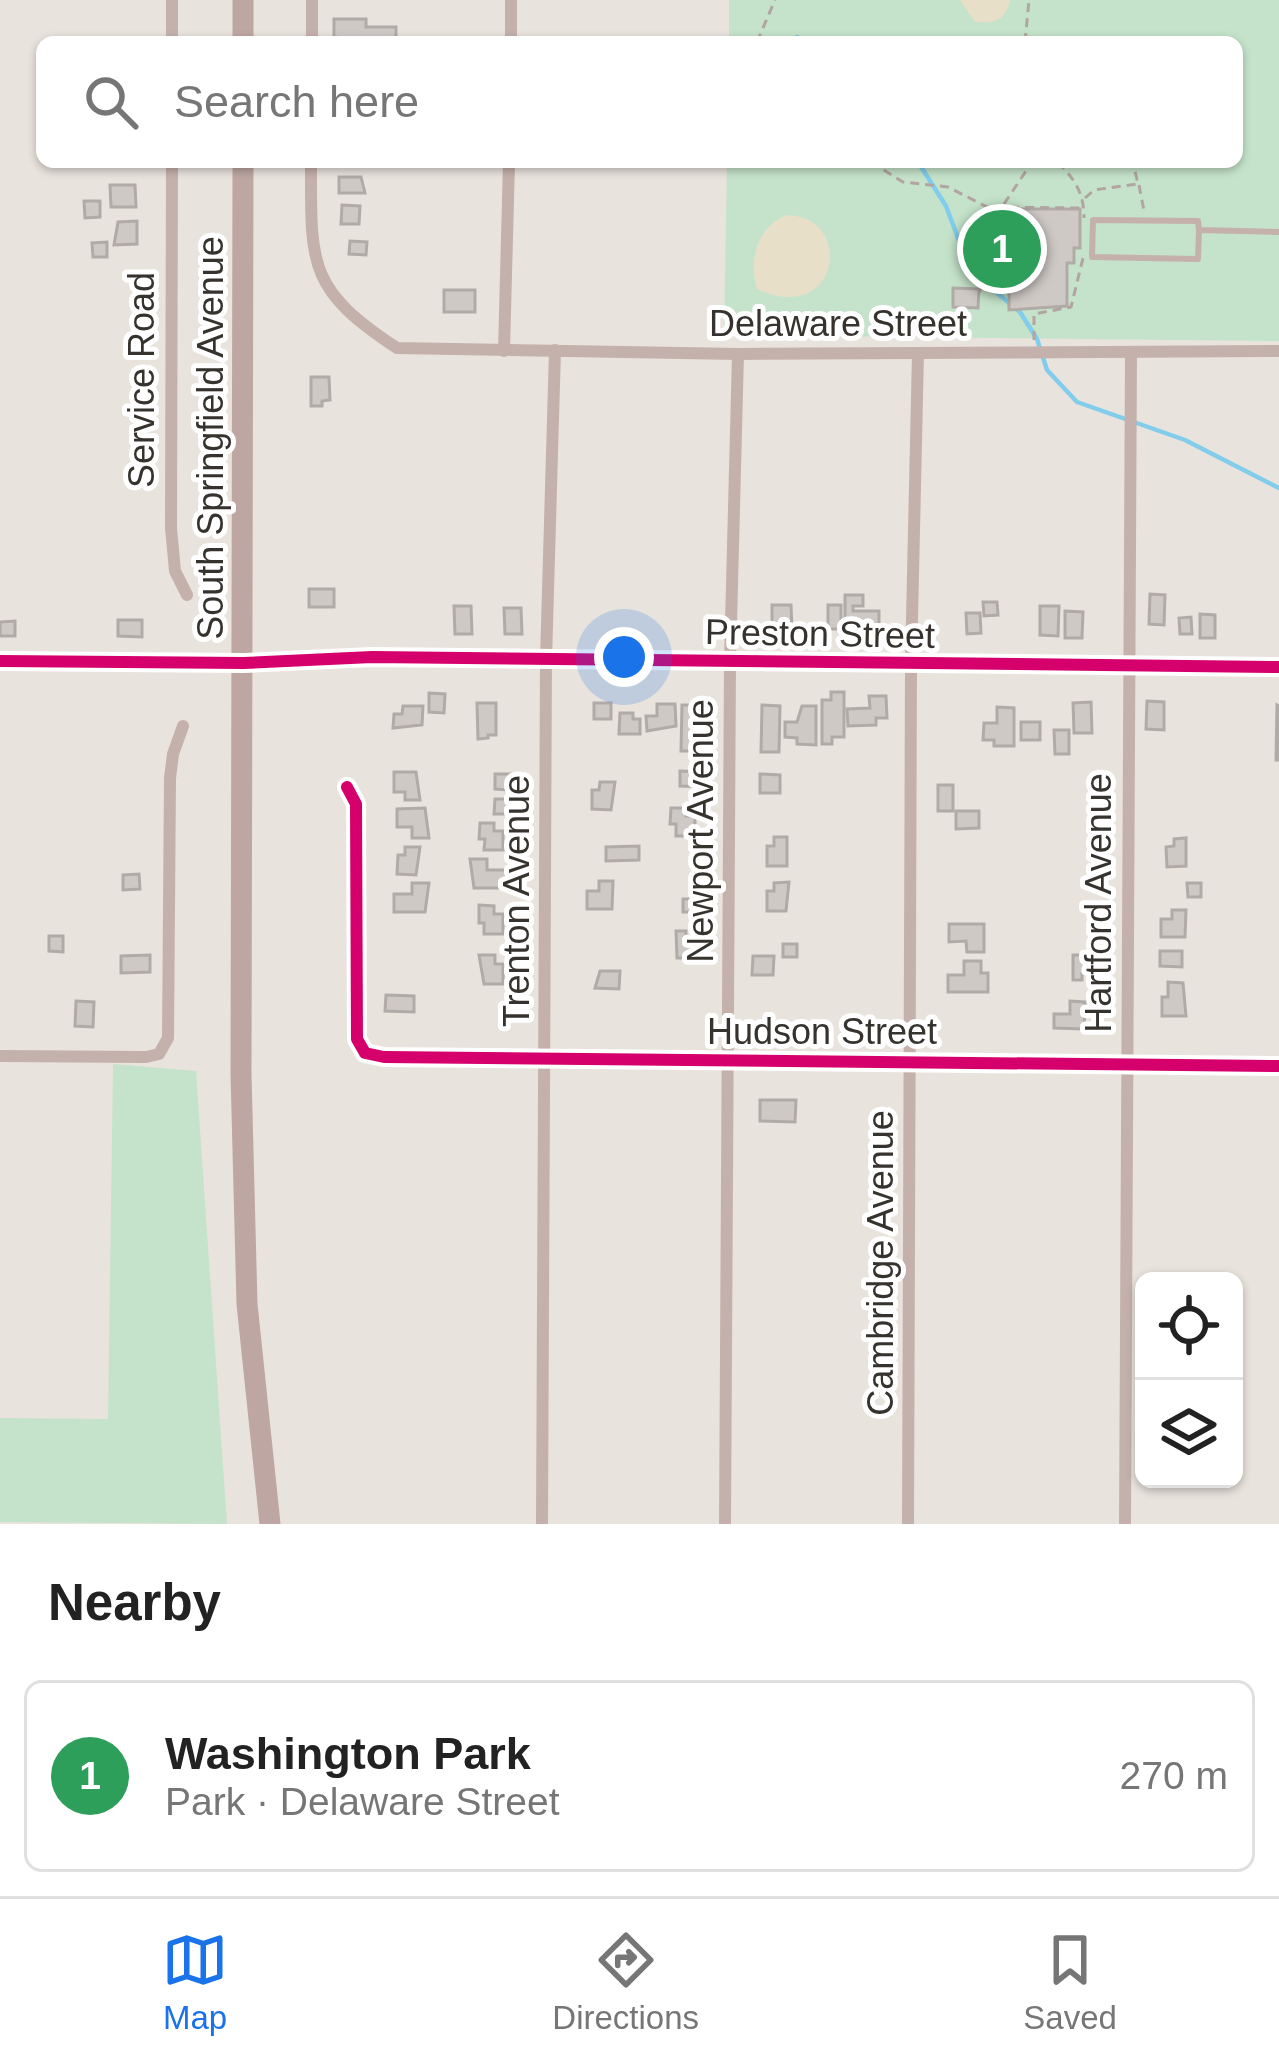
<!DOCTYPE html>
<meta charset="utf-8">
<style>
:root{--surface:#fff;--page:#f6f6f6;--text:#222;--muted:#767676;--line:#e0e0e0;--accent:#1a73e8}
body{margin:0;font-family:Arial,sans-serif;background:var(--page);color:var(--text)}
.controls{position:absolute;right:36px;bottom:36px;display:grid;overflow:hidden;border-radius:18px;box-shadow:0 3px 9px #0004}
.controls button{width:108px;height:108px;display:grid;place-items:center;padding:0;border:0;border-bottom:3px solid var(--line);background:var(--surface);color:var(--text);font:60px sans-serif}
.you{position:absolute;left:624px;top:657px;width:42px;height:42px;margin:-30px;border:9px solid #fff;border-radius:50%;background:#1a73e8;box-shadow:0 0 0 18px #1a73e833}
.badge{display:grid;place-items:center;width:78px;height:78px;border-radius:50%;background:var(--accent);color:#fff;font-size:39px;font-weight:700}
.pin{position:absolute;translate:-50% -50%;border:6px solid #fff;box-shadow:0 3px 12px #0006}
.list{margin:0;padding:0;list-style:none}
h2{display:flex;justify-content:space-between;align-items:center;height:156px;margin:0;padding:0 48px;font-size:51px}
h2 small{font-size:39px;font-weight:400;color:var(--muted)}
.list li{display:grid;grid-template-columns:78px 1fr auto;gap:36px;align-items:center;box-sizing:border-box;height:192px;margin:0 24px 24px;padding:0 24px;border:3px solid var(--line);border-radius:18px}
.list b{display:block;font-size:45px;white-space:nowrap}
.list p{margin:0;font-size:39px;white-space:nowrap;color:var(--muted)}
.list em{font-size:39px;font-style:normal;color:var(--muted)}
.icon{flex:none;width:66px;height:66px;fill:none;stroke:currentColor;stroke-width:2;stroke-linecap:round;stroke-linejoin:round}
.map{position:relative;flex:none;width:1279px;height:1524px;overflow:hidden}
.search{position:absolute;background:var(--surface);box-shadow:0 3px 9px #0004;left:36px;right:36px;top:36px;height:132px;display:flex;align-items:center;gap:30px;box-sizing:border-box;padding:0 42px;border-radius:18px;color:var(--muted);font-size:45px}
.sheet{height:372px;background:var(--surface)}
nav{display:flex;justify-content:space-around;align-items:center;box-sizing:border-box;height:168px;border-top:3px solid var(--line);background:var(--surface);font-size:33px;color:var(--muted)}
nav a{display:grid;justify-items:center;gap:6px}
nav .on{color:var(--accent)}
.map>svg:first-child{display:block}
.green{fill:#c5e3ca}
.sand{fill:#e7dfc8}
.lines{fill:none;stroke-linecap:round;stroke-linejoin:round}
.stream{stroke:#81cdeb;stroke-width:4.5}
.building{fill:#cfc9c6;stroke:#b1aba8;stroke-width:3}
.path{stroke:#b2a4a1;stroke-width:3;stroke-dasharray:9 6;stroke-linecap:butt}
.service{stroke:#c5b1ac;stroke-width:6}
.minor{stroke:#c5b1ac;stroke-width:12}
.tertiary{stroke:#c5b1ac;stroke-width:16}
.primary{stroke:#bea7a2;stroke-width:21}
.cycleway-casing{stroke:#fff;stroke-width:20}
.cycleway{stroke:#d6006c;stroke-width:12}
.labels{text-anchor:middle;stroke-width:10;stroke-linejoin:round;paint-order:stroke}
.street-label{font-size:36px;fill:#36322e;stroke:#fff}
</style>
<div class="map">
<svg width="1279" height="1524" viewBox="0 0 1279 1524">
<rect width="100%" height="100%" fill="#e9e3dd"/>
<g class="green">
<polygon points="729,0 1279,0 1279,341 724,335 727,162 1237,162 1237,42 729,42"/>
<polygon points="113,1064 196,1071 227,1524 0,1522 0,1418 108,1419"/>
</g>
<g class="sand">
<path d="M960,0H1010C1007,19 992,26 974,21Z"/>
<path d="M787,215C856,217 839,327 757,289C748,261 757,226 787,215Z"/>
</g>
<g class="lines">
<g class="stream">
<polyline points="797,37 803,42"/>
<polyline points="918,162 946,206 964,254 984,282 1020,312 1037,339 1047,370 1077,402 1185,440 1279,488"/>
</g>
</g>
<g class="building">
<polygon points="334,19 366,19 366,27 396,27 396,42 334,37"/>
<polygon points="339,177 361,177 365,193 339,193"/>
<polygon points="110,185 135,185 136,207 111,207"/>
<polygon points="84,201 100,201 100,217 85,218"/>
<polygon points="342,205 360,206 359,224 341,224"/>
<polygon points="994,209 1080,209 1080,248 1074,248 1074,263 1067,263 1067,306 1009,310 1009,291 1002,291 1005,248 994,248"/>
<polygon points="137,221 137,244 114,245 118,222"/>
<polygon points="350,241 367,242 366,255 349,254"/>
<polygon points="107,242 107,257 93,257 92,243"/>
<polygon points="953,288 979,289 978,308 953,307"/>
<rect x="444" y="290" width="31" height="22"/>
<polygon points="311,377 329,377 330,400 322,401 322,406 311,406"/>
<rect x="309" y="589" width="25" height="18"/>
<polygon points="1150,594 1165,595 1164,625 1149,624"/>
<polygon points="845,595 863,595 863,606 853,606 853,611 879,611 879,630 851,634 851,622 845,622"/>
<polygon points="983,602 997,602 998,615 984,616"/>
<polygon points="772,605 791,605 792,629 772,630"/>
<rect x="828" y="605" width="13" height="24"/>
<polygon points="454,606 471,606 472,634 455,634"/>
<polygon points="1040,606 1059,606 1058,636 1040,635"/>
<polygon points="504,608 521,608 522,634 505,634"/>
<polygon points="1065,611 1083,612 1082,638 1065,638"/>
<polygon points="966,613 980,613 981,633 967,634"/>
<polygon points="1200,614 1215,615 1215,638 1200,638"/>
<polygon points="1191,617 1192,634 1180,634 1179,618"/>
<polygon points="118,620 142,620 142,637 118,636"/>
<polygon points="15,621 15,636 0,636 0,622"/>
<polygon points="831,692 844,692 844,737 832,737 832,744 822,744 822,700 831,700"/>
<polygon points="429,693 445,694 444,713 429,712"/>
<polygon points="869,696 886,696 887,718 876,718 876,725 848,726 847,709 870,708"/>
<polygon points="1147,701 1164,702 1164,730 1146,729"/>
<polygon points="1091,702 1092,733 1074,733 1073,703"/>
<polygon points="477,703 496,703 496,735 488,735 488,738 478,739"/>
<rect x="594" y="703" width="17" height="16"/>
<polygon points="657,704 675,704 676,726 647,731 646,716 657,716"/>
<polygon points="682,705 700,705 699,751 681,751"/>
<polygon points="762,705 780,706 779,752 761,752"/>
<polygon points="1277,705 1279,706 1279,760 1276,760"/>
<polygon points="403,706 423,706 422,725 393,728 394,714 402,714"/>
<polygon points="802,706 816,706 816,745 797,744 797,738 785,737 785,722 797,722"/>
<polygon points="997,707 1014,708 1014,746 994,746 994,740 983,740 984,723 997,723"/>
<polygon points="620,713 633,713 633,719 640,719 640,734 619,734"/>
<rect x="1021" y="722" width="19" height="18"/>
<polygon points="1054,730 1069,730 1069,754 1055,754"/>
<polygon points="680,771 706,772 705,787 680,786"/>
<polygon points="394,772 416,772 420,800 405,800 405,792 394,792"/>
<polygon points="495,774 511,774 511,790 495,789"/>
<polygon points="760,774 780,775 780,793 760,793"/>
<polygon points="600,782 615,782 611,810 592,809 592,790 599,790"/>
<rect x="938" y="785" width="15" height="26"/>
<polygon points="495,799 511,799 511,814 494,814"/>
<polygon points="425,808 429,838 412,838 412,827 397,827 397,809"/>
<polygon points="671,808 686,808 686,816 695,816 695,836 676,836 676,824 670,824"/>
<polygon points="956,811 979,811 979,828 956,829"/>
<polygon points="480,823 494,823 494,831 503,831 503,850 484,850 485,839 479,839"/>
<polygon points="774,837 787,837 787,866 767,866 767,846 774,846"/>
<polygon points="1186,838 1186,866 1167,867 1166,847 1174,846 1174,839"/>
<polygon points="639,846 639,860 606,861 606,847"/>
<polygon points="405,847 420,847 416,875 397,874 398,855 405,855"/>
<polygon points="470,859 487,859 487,870 506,870 506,888 474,888"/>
<polygon points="139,874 140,889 123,890 123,875"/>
<polygon points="599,881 613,881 612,909 587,909 587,891 599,891"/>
<polygon points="789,882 786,911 767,911 767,891 774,891 774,883"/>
<polygon points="412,883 429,883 425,912 394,912 394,894 412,894"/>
<polygon points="1187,883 1201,883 1201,897 1188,897"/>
<rect x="683" y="899" width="22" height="13"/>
<polygon points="479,905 494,906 494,914 503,914 503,934 484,934 484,923 479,923"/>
<polygon points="1172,910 1186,910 1185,937 1161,937 1161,919 1172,919"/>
<polygon points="949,924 984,924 984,952 967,952 966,941 949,942"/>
<polygon points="676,931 686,931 686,940 695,940 695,958 677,958"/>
<polygon points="49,936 63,936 63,952 49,951"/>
<rect x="783" y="944" width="14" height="13"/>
<polygon points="1160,951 1182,951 1182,967 1160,966"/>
<polygon points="150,955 150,972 121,973 121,956"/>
<polygon points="479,955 495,955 495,964 503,964 503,984 484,984"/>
<polygon points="1073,955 1091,955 1091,975 1082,974 1082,980 1073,980"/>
<polygon points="753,956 774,956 773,975 752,975"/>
<polygon points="964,961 981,961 981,973 988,973 988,992 948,992 948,975 964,975"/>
<polygon points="600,971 620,971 619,989 595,988"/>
<polygon points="1168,982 1183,983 1186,1016 1162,1016 1162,997 1168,997"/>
<polygon points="386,995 414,996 414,1012 385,1011"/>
<polygon points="76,1001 94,1002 93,1027 75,1026"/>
<polygon points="1070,1001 1085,1002 1084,1029 1054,1028 1054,1014 1070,1014"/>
<polygon points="754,1028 775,1028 775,1039 754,1040"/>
<polygon points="760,1100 796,1100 795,1122 760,1121"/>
<polygon points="1234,1403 1237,1480 1199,1480 1234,1479"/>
</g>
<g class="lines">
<g class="path">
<polyline points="757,42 775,0"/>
<polyline points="1025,42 1029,0"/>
<polyline points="871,162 903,182 948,187 987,207 1082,208"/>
<path d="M1058,162C1075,180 1084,193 1084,218"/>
<polyline points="1139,185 1144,211"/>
<polyline points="1085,198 1094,190 1138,184 1135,171 1139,162"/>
<polyline points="1004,204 1032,162"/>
<polyline points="979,292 995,266 988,241 989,210"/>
<polyline points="1034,340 1034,314 1071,307 1083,258"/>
</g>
<polyline class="service" points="1199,230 1198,259 1092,257 1093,220 1198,221 1199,230 1279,232"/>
<g class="minor">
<polyline points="511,0 511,42"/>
<polyline points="172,42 172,0"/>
<polyline points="312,42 312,0"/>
<polyline points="172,162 171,528 175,571 187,595"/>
<path d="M311,162C311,264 307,289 397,348L738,354L1279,351"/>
<polyline points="504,351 509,162"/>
<polyline points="347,787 356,804 357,1039 365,1053 384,1057 1279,1066"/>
<polyline points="0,1056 146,1057 159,1054 168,1038 170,778 173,754 183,726"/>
<polyline points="542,1524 546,660 555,350"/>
<polyline points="725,1524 730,662 738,354"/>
<polyline points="908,1524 911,664 918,353"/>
<polyline points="1125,1524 1131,353"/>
</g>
<polyline class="tertiary" points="0,661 244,663 372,657 1279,667"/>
<g class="primary">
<polyline points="243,42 243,0"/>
<polyline points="243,162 241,1074 247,1304 270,1524"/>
</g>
<g class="cycleway-casing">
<g id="cycleway">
<polyline points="0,661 244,663 372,657 1279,667"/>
<polyline points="347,787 356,804 357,1039 365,1053 384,1057 1279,1066"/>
</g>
</g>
<use href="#cycleway" class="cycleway"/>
</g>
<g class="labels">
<g class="street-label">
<text x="838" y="336">Delaware Street</text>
<text transform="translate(141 380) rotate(-90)" y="13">Service Road</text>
<text transform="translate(210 438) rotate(-90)" y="13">South Springfield Avenue</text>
<text transform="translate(820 633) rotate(1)" y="13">Preston Street</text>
<text transform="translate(700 831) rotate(-90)" y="13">Newport Avenue</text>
<text transform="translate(516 901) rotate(-90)" y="13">Trenton Avenue</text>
<text transform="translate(1098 903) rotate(-90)" y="13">Hartford Avenue</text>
<text x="822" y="1044">Hudson Street</text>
<text transform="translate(880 1263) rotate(-90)" y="13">Cambridge Avenue</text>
</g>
</g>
</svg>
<div class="controls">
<button><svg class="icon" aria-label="locate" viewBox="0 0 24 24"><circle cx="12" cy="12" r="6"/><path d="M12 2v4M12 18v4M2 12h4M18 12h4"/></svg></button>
<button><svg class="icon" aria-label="layers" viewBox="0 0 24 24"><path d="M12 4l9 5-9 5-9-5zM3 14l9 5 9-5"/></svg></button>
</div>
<div class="you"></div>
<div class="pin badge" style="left:1002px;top:249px;background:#2e9e5b">1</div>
<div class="search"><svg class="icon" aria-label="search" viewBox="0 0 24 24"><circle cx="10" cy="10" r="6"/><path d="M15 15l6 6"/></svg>Search here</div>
</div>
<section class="sheet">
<h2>Nearby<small></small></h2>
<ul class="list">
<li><span class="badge" style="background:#2e9e5b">1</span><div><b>Washington Park</b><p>Park · Delaware Street</p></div><em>270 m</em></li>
</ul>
</section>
<nav>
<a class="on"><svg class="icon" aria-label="map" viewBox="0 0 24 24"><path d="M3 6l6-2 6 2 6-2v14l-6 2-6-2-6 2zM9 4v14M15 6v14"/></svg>Map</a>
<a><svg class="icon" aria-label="directions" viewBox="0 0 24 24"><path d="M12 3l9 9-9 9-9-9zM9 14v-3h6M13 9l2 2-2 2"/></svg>Directions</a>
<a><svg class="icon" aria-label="saved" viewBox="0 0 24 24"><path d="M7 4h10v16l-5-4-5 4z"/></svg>Saved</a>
</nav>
